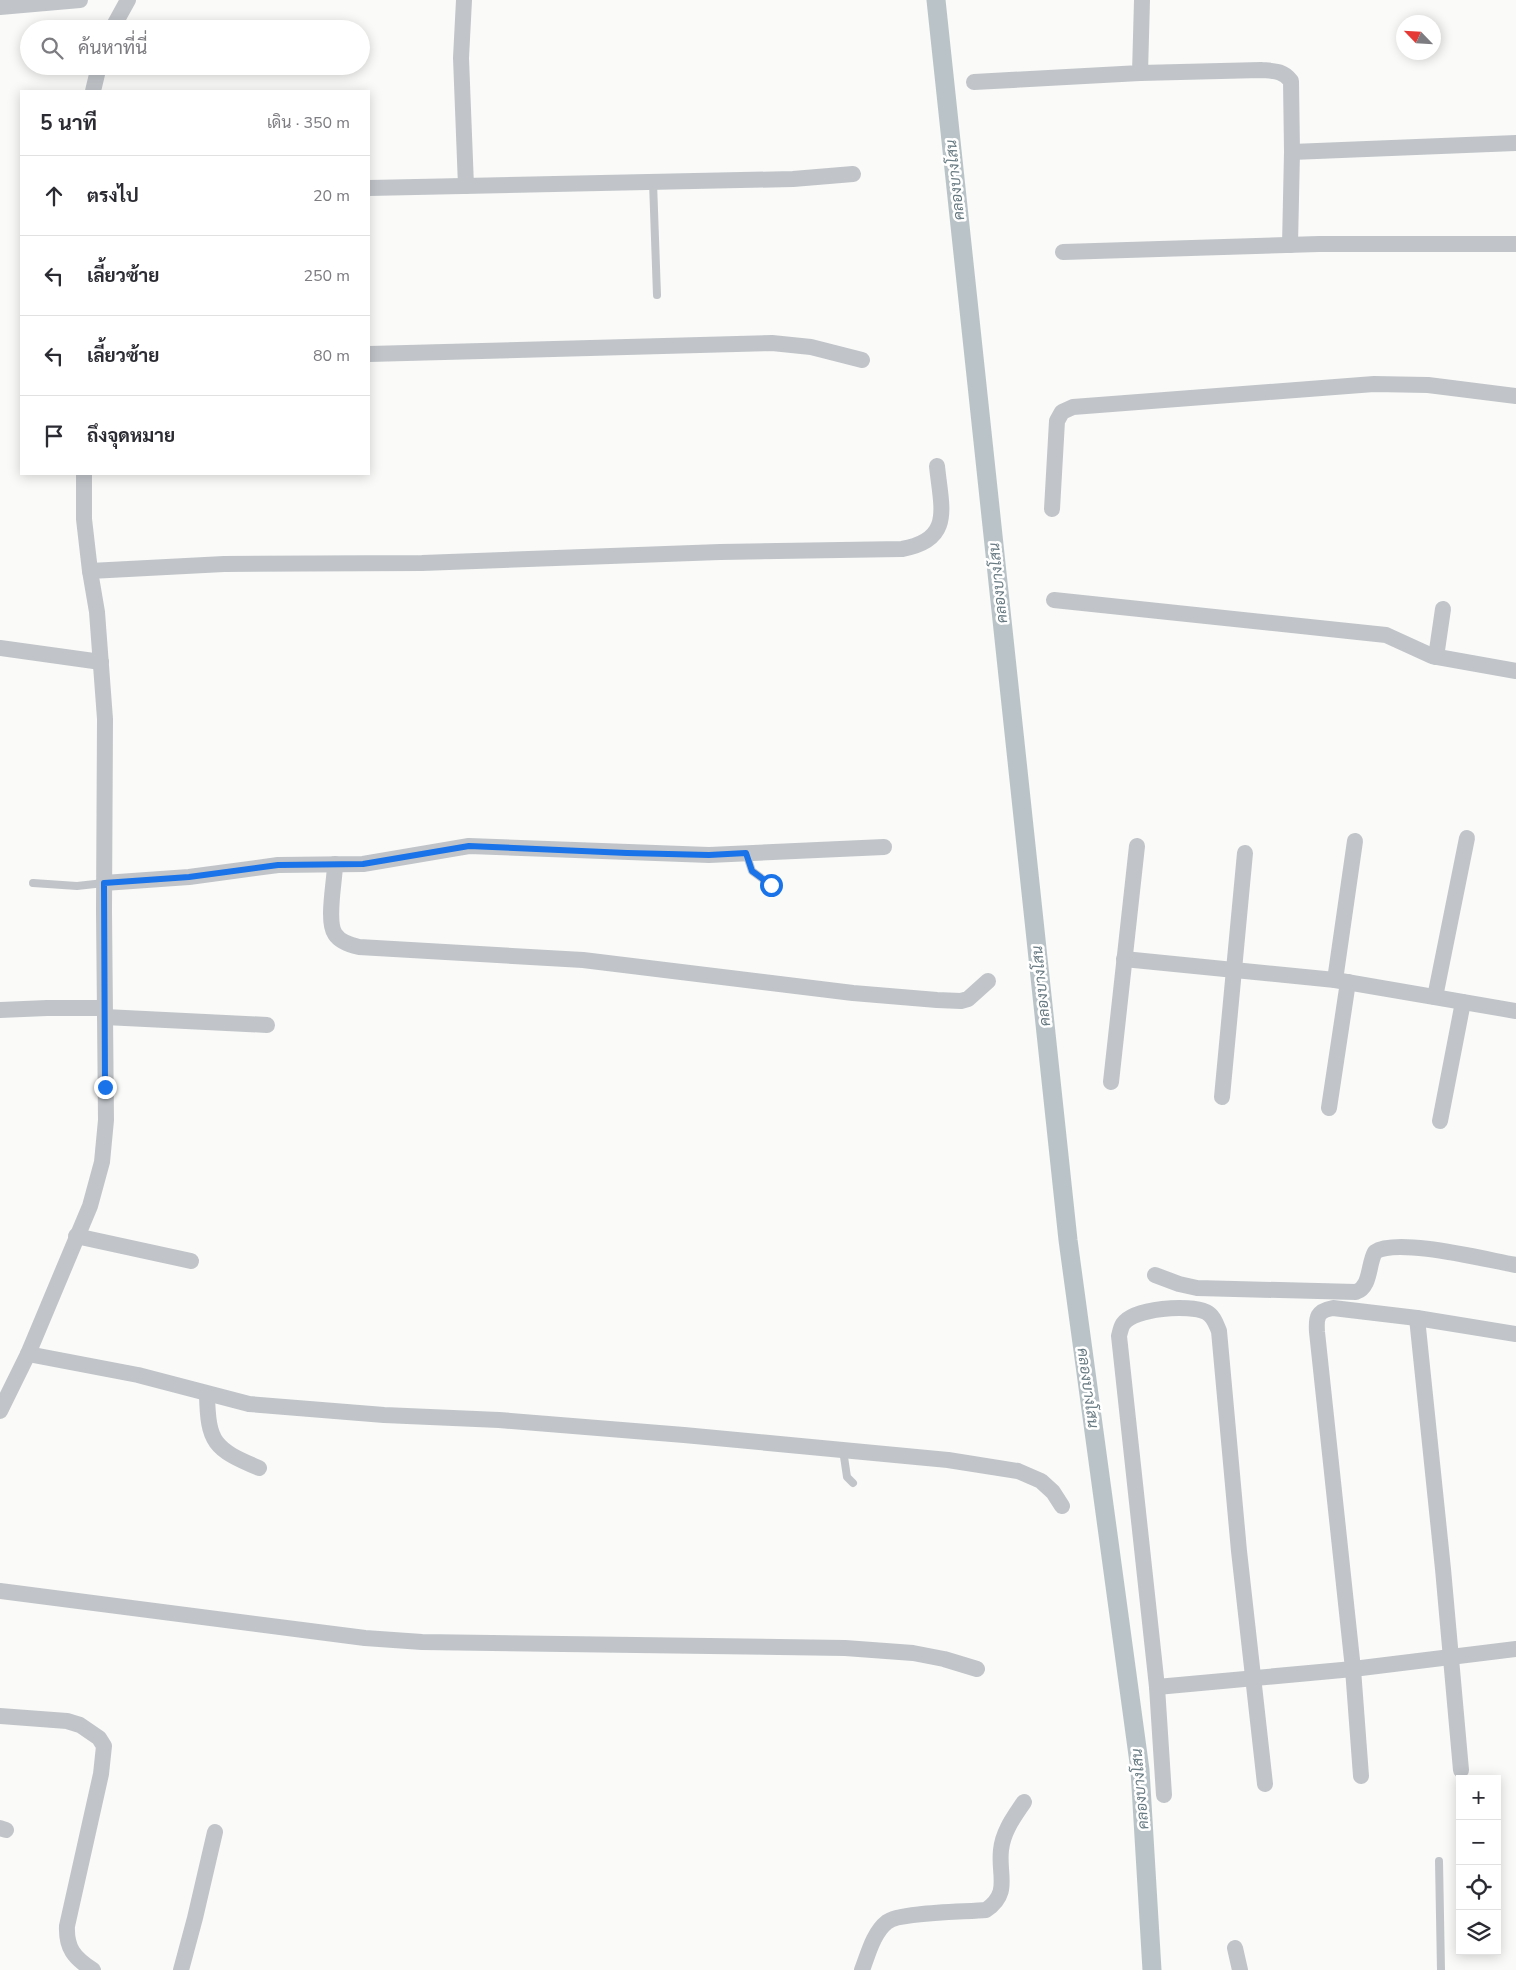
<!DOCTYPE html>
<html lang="th">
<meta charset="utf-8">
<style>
:root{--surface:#fff;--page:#f2f2f3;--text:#2b2b33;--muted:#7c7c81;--line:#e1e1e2}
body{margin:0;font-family:"Nunito Sans",Sarabun,sans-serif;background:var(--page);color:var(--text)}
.controls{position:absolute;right:15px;bottom:15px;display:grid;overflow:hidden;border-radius:0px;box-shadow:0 2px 12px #0003}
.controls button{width:45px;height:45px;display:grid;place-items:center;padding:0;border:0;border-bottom:1px solid var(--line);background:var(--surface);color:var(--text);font:25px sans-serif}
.compass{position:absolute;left:1396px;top:15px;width:45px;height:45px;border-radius:50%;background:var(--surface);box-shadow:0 2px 12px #0003;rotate:295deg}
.stop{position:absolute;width:15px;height:15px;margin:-11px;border:4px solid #1a73e8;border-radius:50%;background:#fff}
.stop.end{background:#1a73e8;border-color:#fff;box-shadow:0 1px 5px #0008}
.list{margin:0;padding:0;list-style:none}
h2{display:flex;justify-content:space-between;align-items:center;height:65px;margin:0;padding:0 20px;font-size:21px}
h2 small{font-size:16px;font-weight:400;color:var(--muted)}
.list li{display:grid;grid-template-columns:32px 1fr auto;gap:15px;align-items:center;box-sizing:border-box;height:80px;padding:0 20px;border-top:1px solid var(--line)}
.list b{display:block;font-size:19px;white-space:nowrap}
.list em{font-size:16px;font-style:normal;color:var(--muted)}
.icon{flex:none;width:28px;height:28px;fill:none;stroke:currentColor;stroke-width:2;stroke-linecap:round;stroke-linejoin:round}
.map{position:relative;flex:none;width:1516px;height:1970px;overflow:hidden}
.search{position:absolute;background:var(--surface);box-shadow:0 2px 12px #0003;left:20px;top:20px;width:350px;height:55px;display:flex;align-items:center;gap:12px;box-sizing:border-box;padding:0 18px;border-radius:28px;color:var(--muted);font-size:19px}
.panel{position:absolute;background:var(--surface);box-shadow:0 2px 12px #0003;left:20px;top:90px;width:350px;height:385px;border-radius:0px}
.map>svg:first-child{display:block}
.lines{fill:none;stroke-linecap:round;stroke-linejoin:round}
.canal{stroke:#bac4c8;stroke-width:19}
.lane{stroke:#c1c5c9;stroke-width:8}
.street{stroke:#c1c5c9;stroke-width:16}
.route{stroke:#1a73e8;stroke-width:6}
.labels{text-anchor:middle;stroke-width:5;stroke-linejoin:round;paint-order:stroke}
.water-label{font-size:15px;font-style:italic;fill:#677981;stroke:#fff}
</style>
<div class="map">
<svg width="1516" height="1970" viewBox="0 0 1516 1970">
<rect width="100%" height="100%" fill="#fafaf8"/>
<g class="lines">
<polyline class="canal" points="936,0 1068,1240 1140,1770 1152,1970"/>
<g class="lane">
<polyline points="653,182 657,295"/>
<polyline points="746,853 752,871 771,885"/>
<polyline points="33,883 77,886 104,883"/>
<polyline points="843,1450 847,1477 853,1483"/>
<polyline points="1439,1861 1441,1970"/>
</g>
<g class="street">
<polyline points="464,0 461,58 466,186"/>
<polyline points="0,7 80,0"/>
<polyline points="112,29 128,0"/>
<path d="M1140,73L1261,70C1273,71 1283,70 1291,81L1292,152L1290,245"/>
<polyline points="974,82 1140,73 1142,0"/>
<polyline points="93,91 99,66"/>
<polyline points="1292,152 1516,143"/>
<polyline points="369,188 793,179 853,174"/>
<polyline points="1063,252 1319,244 1516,244"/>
<polyline points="369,354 772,343 811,347 862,360"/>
<polyline points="1052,509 1057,421 1062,412 1073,407 1374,384 1428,385 1516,396"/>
<path d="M90,571L224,564L422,563L720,552L902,549C954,540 941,507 937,466"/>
<polyline points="1054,600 1386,635 1432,656 1516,671"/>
<polyline points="0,648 101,662"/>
<polyline points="1436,657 1443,609"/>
<path d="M335,864C335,881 326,921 335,934C340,942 350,945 359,947L583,960L853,993L937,1000L961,1001L968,999L988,981"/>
<polyline points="104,883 189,877 278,865 363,864 469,846 709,855 884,847"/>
<polyline points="1124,959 1335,980 1516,1011"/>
<polyline points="1335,980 1355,841"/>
<polyline points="1435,997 1467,838"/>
<polyline points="0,1010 47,1008 104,1008"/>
<polyline points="105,1017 267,1025"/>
<polyline points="1111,1082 1137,846"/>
<polyline points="1222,1097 1245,853"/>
<polyline points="1329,1108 1348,982"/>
<polyline points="1440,1121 1463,1002"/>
<polyline points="76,1236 191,1261"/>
<path d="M1155,1275L1179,1284L1197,1288L1356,1292C1371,1287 1368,1264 1375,1252C1397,1237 1487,1260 1516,1265"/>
<polyline points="1417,1318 1443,1569 1461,1770"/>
<polyline points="28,1354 138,1375 249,1404 384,1415 499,1420 684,1435 948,1460 1018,1471 1041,1481 1053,1492 1062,1506"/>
<path d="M207,1394C208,1443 214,1449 259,1468"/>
<polyline points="0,1411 28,1354 90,1206 102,1162 106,1120 104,911 105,719 97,612 90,571 84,519 84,474"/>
<polyline points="0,1591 365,1638 422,1642 845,1648 913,1653 944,1659 977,1669"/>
<polyline points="1157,1687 1353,1669 1516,1649"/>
<path d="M0,1716L67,1721L80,1725L99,1738L104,1746L101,1774L67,1926C66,1948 74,1958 93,1970"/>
<path d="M1361,1776L1353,1669L1317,1332C1316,1317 1317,1311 1333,1308L1417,1318L1516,1334"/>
<path d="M1164,1795L1157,1687L1119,1336C1120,1332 1121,1327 1123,1324C1134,1308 1189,1304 1206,1312C1214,1316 1216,1324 1219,1331L1239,1551L1265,1784"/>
<polyline points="0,1828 6,1830"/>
<polyline points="1235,1948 1240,1970"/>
<polyline points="181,1970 195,1918 215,1832"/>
<path d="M862,1970C868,1955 873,1933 887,1922C899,1912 967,1912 986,1910C1011,1893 998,1875 1001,1850C1003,1831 1014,1817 1024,1802"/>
</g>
</g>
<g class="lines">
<polyline class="route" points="105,1087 104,883 189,877 278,865 363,864 469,846 627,853 709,855 746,853 752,871 771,885"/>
</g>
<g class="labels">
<g class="water-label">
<text transform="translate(955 180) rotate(-96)" y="5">คลองบางโสน</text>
<text transform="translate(998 583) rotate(-96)" y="5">คลองบางโสน</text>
<text transform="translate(1041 986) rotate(-96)" y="5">คลองบางโสน</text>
<text transform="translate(1088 1388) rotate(82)" y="5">คลองบางโสน</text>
<text transform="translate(1140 1789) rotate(-95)" y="5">คลองบางโสน</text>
</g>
</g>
</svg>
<div class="controls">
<button>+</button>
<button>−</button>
<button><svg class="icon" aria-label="locate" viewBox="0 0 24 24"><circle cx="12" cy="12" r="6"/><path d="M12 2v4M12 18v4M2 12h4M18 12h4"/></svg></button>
<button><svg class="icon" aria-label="layers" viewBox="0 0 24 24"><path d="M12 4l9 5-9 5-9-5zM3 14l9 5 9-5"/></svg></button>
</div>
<svg class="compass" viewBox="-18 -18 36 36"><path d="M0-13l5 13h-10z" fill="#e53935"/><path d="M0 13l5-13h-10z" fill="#7c7c81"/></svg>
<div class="stop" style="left:771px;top:885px"></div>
<div class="stop end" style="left:105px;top:1087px"></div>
<div class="search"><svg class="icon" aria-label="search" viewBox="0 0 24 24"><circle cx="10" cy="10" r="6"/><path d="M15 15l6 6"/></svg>ค้นหาที่นี่</div>
<section class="panel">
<h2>5 นาที<small>เดิน · 350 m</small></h2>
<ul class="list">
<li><svg class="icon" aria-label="ahead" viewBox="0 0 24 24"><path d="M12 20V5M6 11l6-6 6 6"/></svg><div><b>ตรงไป</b></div><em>20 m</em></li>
<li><svg class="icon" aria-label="left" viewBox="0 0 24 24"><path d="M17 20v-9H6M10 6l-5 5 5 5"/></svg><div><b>เลี้ยวซ้าย</b></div><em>250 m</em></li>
<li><svg class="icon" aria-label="left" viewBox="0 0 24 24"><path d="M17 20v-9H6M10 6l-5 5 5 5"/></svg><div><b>เลี้ยวซ้าย</b></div><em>80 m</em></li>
<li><svg class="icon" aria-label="arrive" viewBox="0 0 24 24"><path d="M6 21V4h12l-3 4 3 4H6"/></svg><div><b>ถึงจุดหมาย</b></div></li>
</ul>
</section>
</div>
